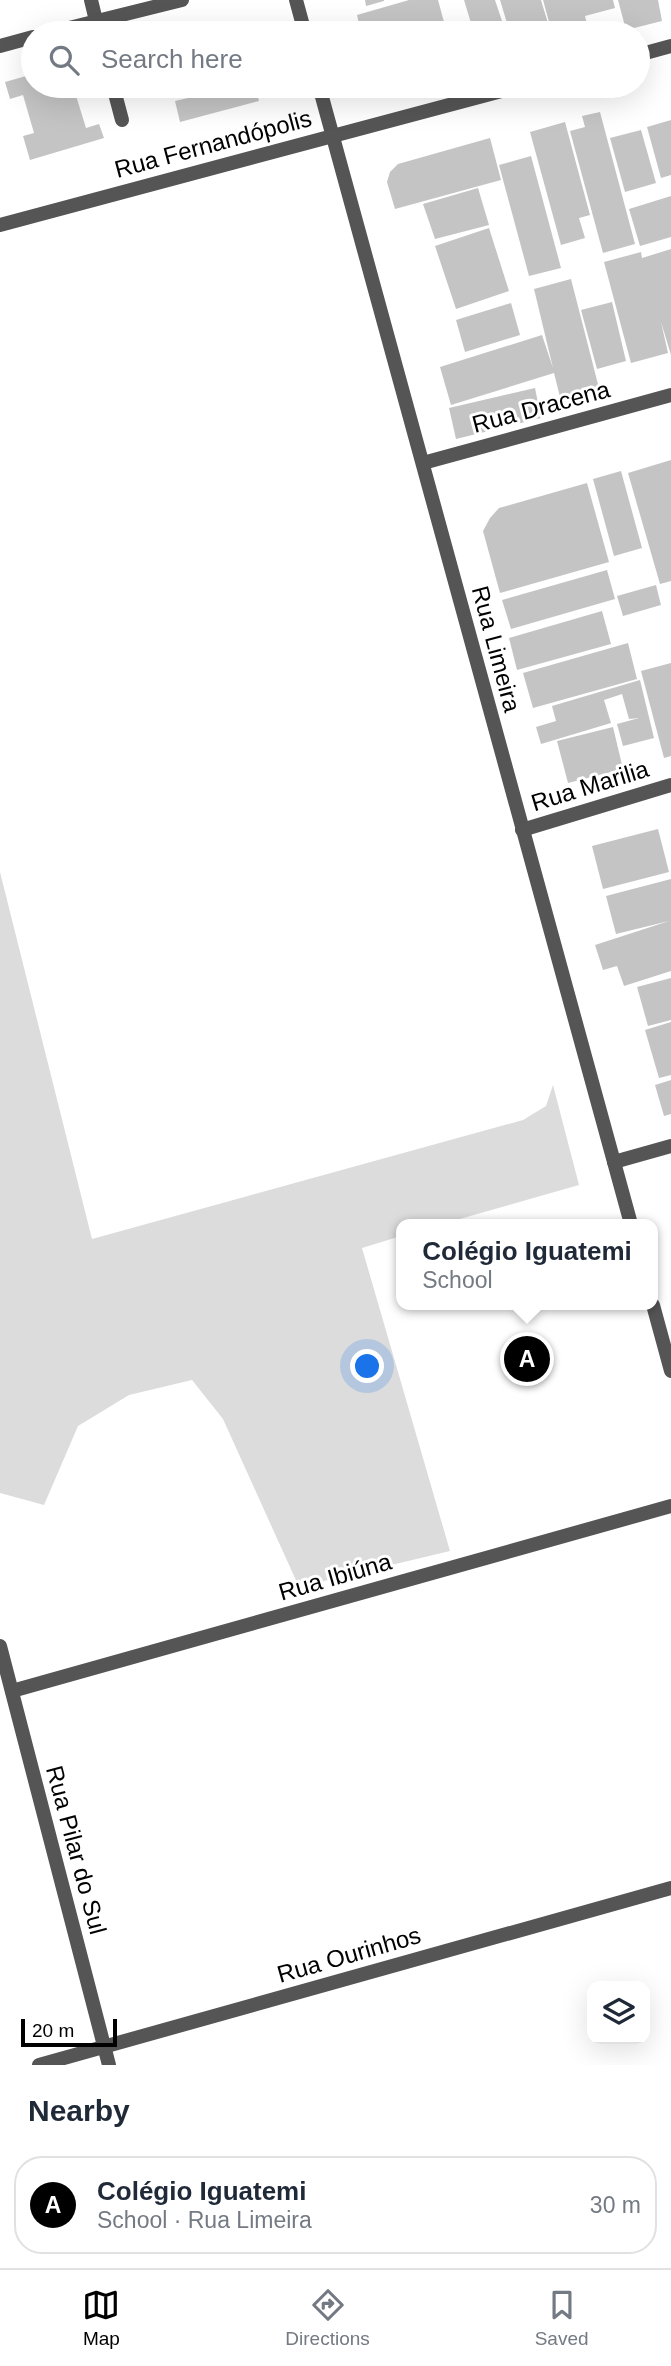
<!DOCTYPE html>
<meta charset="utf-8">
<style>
:root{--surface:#fff;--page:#f6f6f7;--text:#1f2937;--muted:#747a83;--line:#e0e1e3;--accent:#000}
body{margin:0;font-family:Arial,sans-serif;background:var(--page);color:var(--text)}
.controls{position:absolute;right:21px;bottom:21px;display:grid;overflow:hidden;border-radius:14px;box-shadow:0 7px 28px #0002}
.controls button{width:63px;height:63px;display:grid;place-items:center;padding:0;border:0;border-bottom:2px solid var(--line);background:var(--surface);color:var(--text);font:35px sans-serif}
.scale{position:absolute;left:21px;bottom:18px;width:96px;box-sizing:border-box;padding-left:7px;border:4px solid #000;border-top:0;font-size:19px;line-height:24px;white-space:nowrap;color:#000;-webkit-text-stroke:5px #fff;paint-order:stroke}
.you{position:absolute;left:368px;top:1367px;width:24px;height:24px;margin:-18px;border:5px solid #fff;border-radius:50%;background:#1a73e8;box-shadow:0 0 0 10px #1a73e833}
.badge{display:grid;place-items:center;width:46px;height:46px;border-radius:50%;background:var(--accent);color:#fff;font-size:23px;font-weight:700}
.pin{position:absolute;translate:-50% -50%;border:4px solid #fff;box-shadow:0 2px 7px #0006}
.popup{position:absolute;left:396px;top:1219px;width:262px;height:91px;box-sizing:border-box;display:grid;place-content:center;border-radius:14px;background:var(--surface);filter:drop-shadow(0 2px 5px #0005);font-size:23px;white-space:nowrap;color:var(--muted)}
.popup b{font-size:26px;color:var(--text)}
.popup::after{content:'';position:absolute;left:50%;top:100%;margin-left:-14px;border:14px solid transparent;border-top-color:var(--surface)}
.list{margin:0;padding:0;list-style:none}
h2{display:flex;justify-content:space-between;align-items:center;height:91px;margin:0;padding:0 28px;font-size:30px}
h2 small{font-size:23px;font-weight:400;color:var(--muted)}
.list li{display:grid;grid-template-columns:46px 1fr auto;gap:21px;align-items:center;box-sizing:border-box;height:98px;margin:0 14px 14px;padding:0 14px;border:2px solid var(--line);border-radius:28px}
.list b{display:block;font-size:26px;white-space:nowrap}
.list p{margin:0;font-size:23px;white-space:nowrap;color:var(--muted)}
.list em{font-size:23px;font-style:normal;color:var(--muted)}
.icon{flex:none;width:38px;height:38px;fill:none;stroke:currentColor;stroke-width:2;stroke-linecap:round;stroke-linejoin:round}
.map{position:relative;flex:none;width:671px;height:2065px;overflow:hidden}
.search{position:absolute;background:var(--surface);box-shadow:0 7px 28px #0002;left:21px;right:21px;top:21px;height:77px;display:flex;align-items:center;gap:18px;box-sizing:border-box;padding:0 24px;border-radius:38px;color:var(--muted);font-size:26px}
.sheet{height:203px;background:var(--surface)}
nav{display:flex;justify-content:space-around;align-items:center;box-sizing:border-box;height:98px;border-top:2px solid var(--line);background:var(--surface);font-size:19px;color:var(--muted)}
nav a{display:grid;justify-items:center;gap:4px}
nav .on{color:var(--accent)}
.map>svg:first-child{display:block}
.green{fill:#dcdcdc}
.building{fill:#c4c4c4}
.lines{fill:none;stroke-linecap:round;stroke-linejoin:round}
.minor{stroke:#555;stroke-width:14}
.labels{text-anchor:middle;stroke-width:6;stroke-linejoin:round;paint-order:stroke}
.street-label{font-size:24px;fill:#000;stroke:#fff}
</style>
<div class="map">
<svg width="671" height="2065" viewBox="0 0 671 2065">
<rect width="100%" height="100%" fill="#fff"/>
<polygon class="green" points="0,872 92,1239 523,1120 546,1106 553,1085 579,1185 442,1224 401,1224 401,1236 362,1248 450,1551 299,1587 223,1419 192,1380 129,1395 78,1426 44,1505 0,1493"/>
<g class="building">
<polygon points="365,0 384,0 384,1 366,6"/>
<polygon points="409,0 438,0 444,22 404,33 347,33 360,29 357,15"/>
<polygon points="464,0 495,0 506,33 474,33"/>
<polygon points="500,0 541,0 550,30 538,33 510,33"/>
<polygon points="543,0 613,0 615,8 585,16 589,33 566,33 564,27 551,29"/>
<polygon points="618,0 658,0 662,21 626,30"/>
<polygon points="241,22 243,33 202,33 202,32"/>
<polygon points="33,74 33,86 73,86 86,128 99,124 104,138 30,160 23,136 34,133 23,95 10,99 5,82"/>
<polygon points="189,86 255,86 259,101 180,122 175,101 192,97"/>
<polygon points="380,86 410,86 410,87 382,94"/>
<polygon points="600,112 635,244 603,253 570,131 585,127 582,116"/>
<polygon points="671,120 671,175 661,178 647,127"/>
<polygon points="565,122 590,215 579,218 585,238 561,245 530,132"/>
<polygon points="641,130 656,183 625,192 610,138"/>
<polygon points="490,138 501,180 395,209 387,182 390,172 398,164"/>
<polygon points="531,156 561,268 529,276 499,165"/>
<polygon points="478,188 489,225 435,239 423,204"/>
<polygon points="671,196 671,237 640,246 629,209"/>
<polygon points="489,228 509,291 456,309 435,246"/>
<polygon points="671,249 671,355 661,322 668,353 631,363 604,262 641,252 642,258"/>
<polygon points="571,279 600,392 561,401 554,373 451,405 440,367 542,335 553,368 534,289"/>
<polygon points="612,302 626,361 597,369 581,310"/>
<polygon points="511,303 520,335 465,352 456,320"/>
<polygon points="535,388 541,418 456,439 449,408"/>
<polygon points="671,460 671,581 660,584 628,473"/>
<polygon points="621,471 642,548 614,556 593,479"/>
<polygon points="587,483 609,562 500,593 483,531 490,518 499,508"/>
<polygon points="607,570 615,599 511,629 502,600"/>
<polygon points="656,585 661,605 623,616 617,596"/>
<polygon points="602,611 611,644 517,670 509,638"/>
<polygon points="628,643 637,679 533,708 523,673"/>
<polygon points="671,663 671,756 664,758 641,671"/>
<polygon points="640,680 654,738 623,746 617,724 639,718 629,719 622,694 604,700 611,723 541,744 536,727 556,721 552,706"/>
<polygon points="613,727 623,769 568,783 557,741"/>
<polygon points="658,829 669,872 603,889 592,846"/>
<polygon points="671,879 671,971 624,986 617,966 603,970 595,945 669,921 616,934 606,896"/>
<polygon points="671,978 671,1020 648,1026 637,987"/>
<polygon points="671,1022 671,1075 659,1078 645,1030"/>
<polygon points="671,1080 671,1114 664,1116 655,1085"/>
</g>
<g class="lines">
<g class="minor">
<polyline points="91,0 99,33"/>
<polyline points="296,0 305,33"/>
<polyline points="49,33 182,0"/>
<polyline points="0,46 33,37"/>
<polyline points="638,55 671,46"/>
<polyline points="113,86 122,120"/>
<polyline points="319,86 631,1224"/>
<polyline points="0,225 520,86"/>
<polyline points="423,463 671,395"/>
<polyline points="522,830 671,785"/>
<polyline points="614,1162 671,1146"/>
<polyline points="653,1305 671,1371"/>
<polyline points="0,1646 109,2065"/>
<polyline points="12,1691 671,1506"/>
<polyline points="39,2065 671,1888"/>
</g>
</g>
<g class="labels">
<g class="street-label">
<text transform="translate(213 144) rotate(-15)" y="8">Rua Fernandópolis</text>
<text transform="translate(541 407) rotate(-15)" y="8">Rua Dracena</text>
<text transform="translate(496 649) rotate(75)" y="8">Rua Limeira</text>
<text transform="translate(590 786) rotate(-17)" y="8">Rua Marilia</text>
<text transform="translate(335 1577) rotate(-16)" y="8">Rua Ibiúna</text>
<text transform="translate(76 1850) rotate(75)" y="8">Rua Pilar do Sul</text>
<text transform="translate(349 1955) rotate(-16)" y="8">Rua Ourinhos</text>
</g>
</g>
</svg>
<div class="controls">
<button><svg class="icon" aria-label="layers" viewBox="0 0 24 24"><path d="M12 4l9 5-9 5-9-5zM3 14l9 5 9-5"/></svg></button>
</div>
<div class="scale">20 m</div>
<div class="you"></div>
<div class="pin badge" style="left:527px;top:1359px">A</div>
<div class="popup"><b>Colégio Iguatemi</b>School</div>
<div class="search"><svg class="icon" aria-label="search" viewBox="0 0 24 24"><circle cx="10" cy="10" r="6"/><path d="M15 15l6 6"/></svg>Search here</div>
</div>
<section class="sheet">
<h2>Nearby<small></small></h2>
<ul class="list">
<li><span class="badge">A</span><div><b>Colégio Iguatemi</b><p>School · Rua Limeira</p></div><em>30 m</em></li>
</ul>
</section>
<nav>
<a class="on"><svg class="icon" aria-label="map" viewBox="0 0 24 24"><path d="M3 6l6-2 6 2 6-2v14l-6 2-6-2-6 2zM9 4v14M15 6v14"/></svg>Map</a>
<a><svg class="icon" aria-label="directions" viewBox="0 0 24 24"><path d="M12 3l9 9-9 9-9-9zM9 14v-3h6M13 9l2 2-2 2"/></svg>Directions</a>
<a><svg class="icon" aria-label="saved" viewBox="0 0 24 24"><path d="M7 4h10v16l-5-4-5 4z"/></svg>Saved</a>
</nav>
